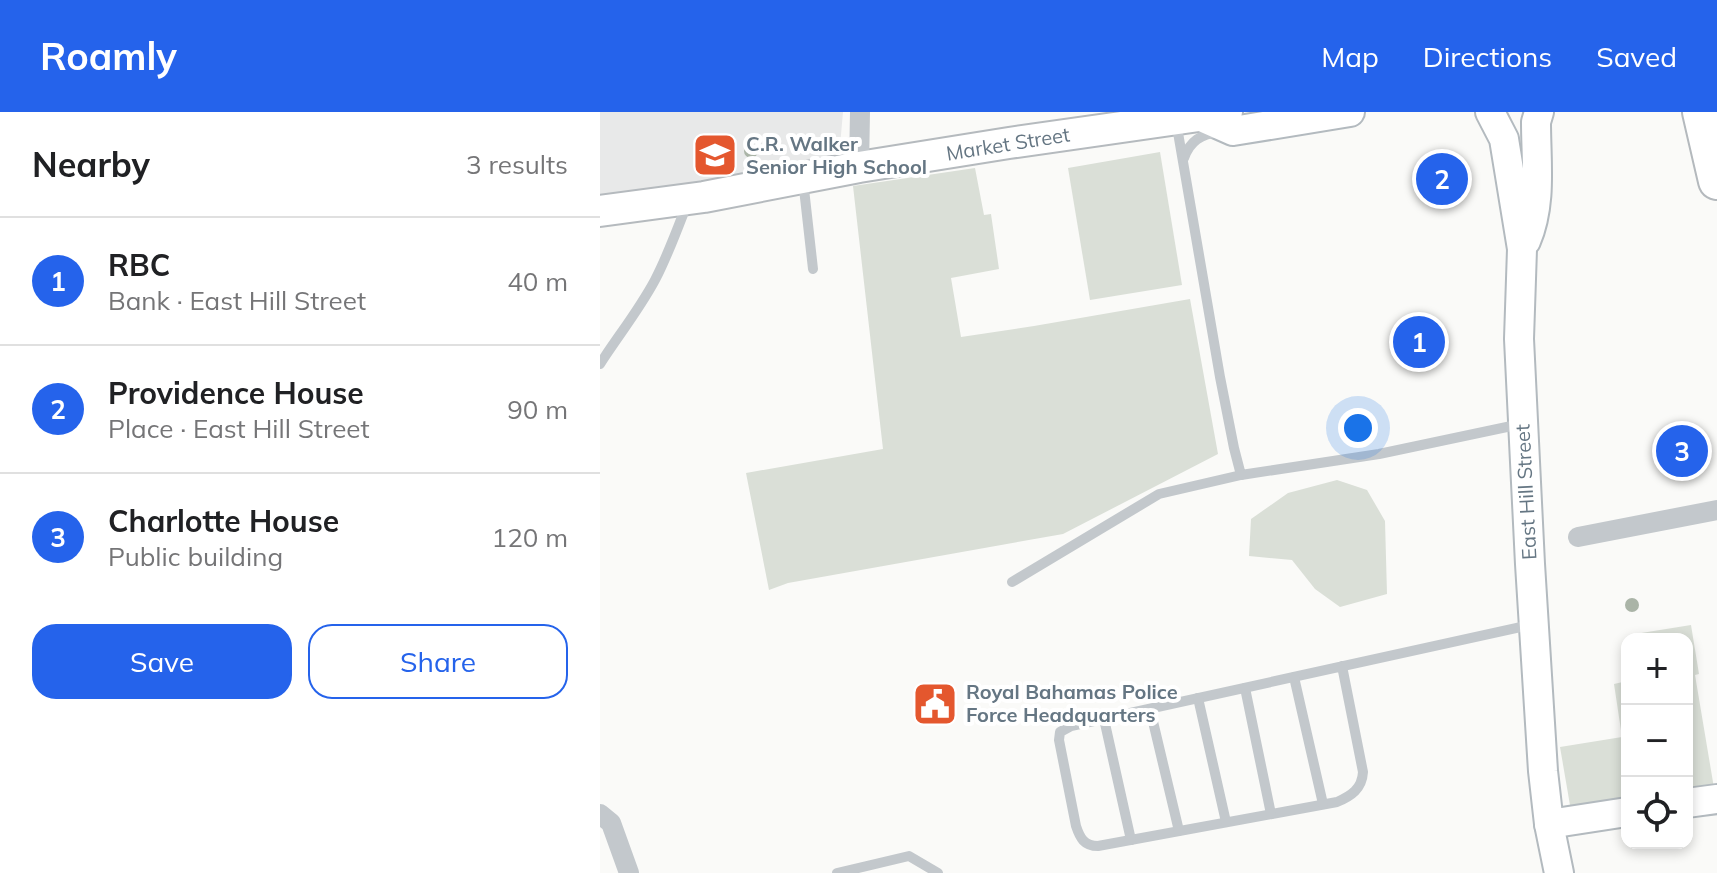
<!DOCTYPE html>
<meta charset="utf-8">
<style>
:root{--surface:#fff;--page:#f2f2f2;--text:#202124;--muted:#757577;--line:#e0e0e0;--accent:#2563eb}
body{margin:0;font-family:Mulish,sans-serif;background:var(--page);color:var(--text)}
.controls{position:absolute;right:24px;bottom:24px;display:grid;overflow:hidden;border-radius:16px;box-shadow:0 4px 12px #0003}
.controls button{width:72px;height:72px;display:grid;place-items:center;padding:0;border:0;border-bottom:2px solid var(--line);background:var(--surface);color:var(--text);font:40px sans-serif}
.you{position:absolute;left:758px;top:316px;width:28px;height:28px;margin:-20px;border:6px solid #fff;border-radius:50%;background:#1a73e8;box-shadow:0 0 0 12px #1a73e833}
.badge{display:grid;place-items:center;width:52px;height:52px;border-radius:50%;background:var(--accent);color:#fff;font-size:26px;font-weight:700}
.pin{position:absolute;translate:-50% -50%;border:4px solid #fff;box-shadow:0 2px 8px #0006}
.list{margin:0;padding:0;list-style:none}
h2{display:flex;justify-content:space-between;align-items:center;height:104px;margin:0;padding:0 32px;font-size:34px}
h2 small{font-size:26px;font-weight:400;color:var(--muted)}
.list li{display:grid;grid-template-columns:52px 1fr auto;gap:24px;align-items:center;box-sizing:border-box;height:128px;padding:0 32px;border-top:2px solid var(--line)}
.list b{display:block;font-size:30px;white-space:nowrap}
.list p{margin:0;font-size:26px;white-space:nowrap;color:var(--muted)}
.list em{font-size:26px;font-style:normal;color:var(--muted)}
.actions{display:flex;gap:16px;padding:24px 32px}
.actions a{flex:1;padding:18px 0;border:2px solid var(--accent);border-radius:24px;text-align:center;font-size:28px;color:var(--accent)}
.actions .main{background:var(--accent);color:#fff}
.icon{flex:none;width:44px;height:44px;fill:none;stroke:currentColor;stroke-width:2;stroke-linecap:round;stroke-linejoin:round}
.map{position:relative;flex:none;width:1117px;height:761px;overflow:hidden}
header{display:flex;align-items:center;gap:48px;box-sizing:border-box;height:112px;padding:0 40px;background:var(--accent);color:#fff}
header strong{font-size:38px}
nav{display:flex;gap:44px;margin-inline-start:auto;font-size:28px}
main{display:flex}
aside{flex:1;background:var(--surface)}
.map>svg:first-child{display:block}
.built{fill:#e8e9e9}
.green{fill:#dadfd7}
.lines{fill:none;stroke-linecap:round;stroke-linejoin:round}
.secondary-casing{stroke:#b3babf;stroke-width:32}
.primary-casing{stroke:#b5babe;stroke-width:34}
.highway-casing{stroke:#b4b9bd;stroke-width:40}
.lane{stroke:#c3c8cc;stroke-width:10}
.street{stroke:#c3c8cc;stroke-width:20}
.secondary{stroke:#fff;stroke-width:28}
.primary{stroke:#fff;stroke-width:30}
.highway{stroke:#fff;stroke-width:36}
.tree{fill:#aab4a7}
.labels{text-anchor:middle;stroke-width:8;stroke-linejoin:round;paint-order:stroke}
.poi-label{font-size:20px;font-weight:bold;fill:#657683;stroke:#fff;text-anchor:start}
.street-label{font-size:20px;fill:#657683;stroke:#fff}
</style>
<header>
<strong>Roamly</strong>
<nav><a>Map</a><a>Directions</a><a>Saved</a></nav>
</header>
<main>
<aside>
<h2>Nearby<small>3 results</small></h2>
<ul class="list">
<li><span class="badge">1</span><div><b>RBC</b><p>Bank · East Hill Street</p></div><em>40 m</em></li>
<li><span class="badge">2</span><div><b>Providence House</b><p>Place · East Hill Street</p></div><em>90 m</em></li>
<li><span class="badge">3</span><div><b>Charlotte House</b><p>Public building</p></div><em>120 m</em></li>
</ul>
<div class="actions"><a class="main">Save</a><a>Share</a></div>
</aside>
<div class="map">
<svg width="1117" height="761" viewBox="0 0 1117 761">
<rect width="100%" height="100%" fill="#fafaf8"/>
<polygon class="built" points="0,0 243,0 240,34 218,53 0,86"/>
<g class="green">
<polygon points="560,40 582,173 490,188 468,56"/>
<polygon points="375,56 384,103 391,102 399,157 351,166 361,225 434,214 590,187 618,342 463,422 188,471 169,478 146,361 283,337 253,74"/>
<polygon points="737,368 767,378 785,409 787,482 740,495 715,477 692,448 649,444 651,407 688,381"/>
<polygon points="1091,513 1099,562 1095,563 1114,676 1087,680 1087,527 1036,527 1035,522"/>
<polygon points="1027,569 1027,690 971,699 960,635 1022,625 1014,572"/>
</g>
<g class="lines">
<g class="secondary-casing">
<g id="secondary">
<polyline points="890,0 904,27 922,137 919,227 930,452 943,659 949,712 959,761"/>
<polyline points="599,4 633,19 750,0"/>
<path d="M926,129C942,92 936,50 936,10L939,0"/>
<polyline points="1087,691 1117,687"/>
<polyline points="949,712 1027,700"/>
</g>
</g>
<g class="primary-casing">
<polyline id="primary" points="0,99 104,85 259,55 409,31 627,0"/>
</g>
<g class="highway-casing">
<polyline id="highway" points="1101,0 1117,69"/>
</g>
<g class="lane">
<polyline points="576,9 620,265 634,336 641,363 779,342 921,312"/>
<path d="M584,46C590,29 601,22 619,20"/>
<polyline points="203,68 213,157"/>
<path d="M0,252C18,224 39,198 55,168C68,143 77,118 87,92"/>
<polyline points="412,470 559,382 641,363"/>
<path d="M742,554L763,660C762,677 751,684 737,690L498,734C484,734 480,726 476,714L459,628L460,620L471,614L930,513"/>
<polyline points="694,565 723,692"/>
<polyline points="645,576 671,702"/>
<polyline points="598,586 626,710"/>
<polyline points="550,597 579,719"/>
<polyline points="504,607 531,728"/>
<polyline points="237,761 309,744 338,761"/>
</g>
<g class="street">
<polyline points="259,55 260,0"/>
<polyline points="978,425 1117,398"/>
<polyline points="0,702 11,711 29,761"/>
</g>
<use href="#secondary" class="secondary"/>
<use href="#primary" class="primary"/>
<use href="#highway" class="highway"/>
</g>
<g class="tree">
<circle cx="151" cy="39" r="7"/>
<circle cx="1032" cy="493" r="7"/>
</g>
<defs>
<g id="school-square" transform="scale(2.3)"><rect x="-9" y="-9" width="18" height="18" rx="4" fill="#e4572e" stroke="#fff"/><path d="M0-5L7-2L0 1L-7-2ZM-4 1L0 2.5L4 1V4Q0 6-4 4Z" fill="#fff"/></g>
<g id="civic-square" transform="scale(2.3)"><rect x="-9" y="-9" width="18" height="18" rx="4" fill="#e4572e" stroke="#fff"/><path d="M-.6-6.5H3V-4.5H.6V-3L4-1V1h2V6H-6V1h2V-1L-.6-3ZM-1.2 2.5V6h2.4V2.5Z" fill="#fff"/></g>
</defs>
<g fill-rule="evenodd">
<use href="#school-square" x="115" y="43"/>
<use href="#civic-square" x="335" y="592"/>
</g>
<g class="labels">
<g class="poi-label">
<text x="146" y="39">C.R. Walker<tspan x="146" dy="23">Senior High School</tspan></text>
<text x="366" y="587">Royal Bahamas Police<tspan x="366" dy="23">Force Headquarters</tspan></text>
</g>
<g class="street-label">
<text transform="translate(408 32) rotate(-9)" y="7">Market Street</text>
<text transform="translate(926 380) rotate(-93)" y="7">East Hill Street</text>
</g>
</g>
</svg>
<div class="controls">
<button>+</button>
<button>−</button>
<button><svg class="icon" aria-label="locate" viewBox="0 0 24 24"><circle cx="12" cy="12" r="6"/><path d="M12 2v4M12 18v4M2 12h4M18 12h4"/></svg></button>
</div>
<div class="you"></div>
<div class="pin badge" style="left:819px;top:230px">1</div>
<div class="pin badge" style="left:842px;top:67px">2</div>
<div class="pin badge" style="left:1082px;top:339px">3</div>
</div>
</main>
